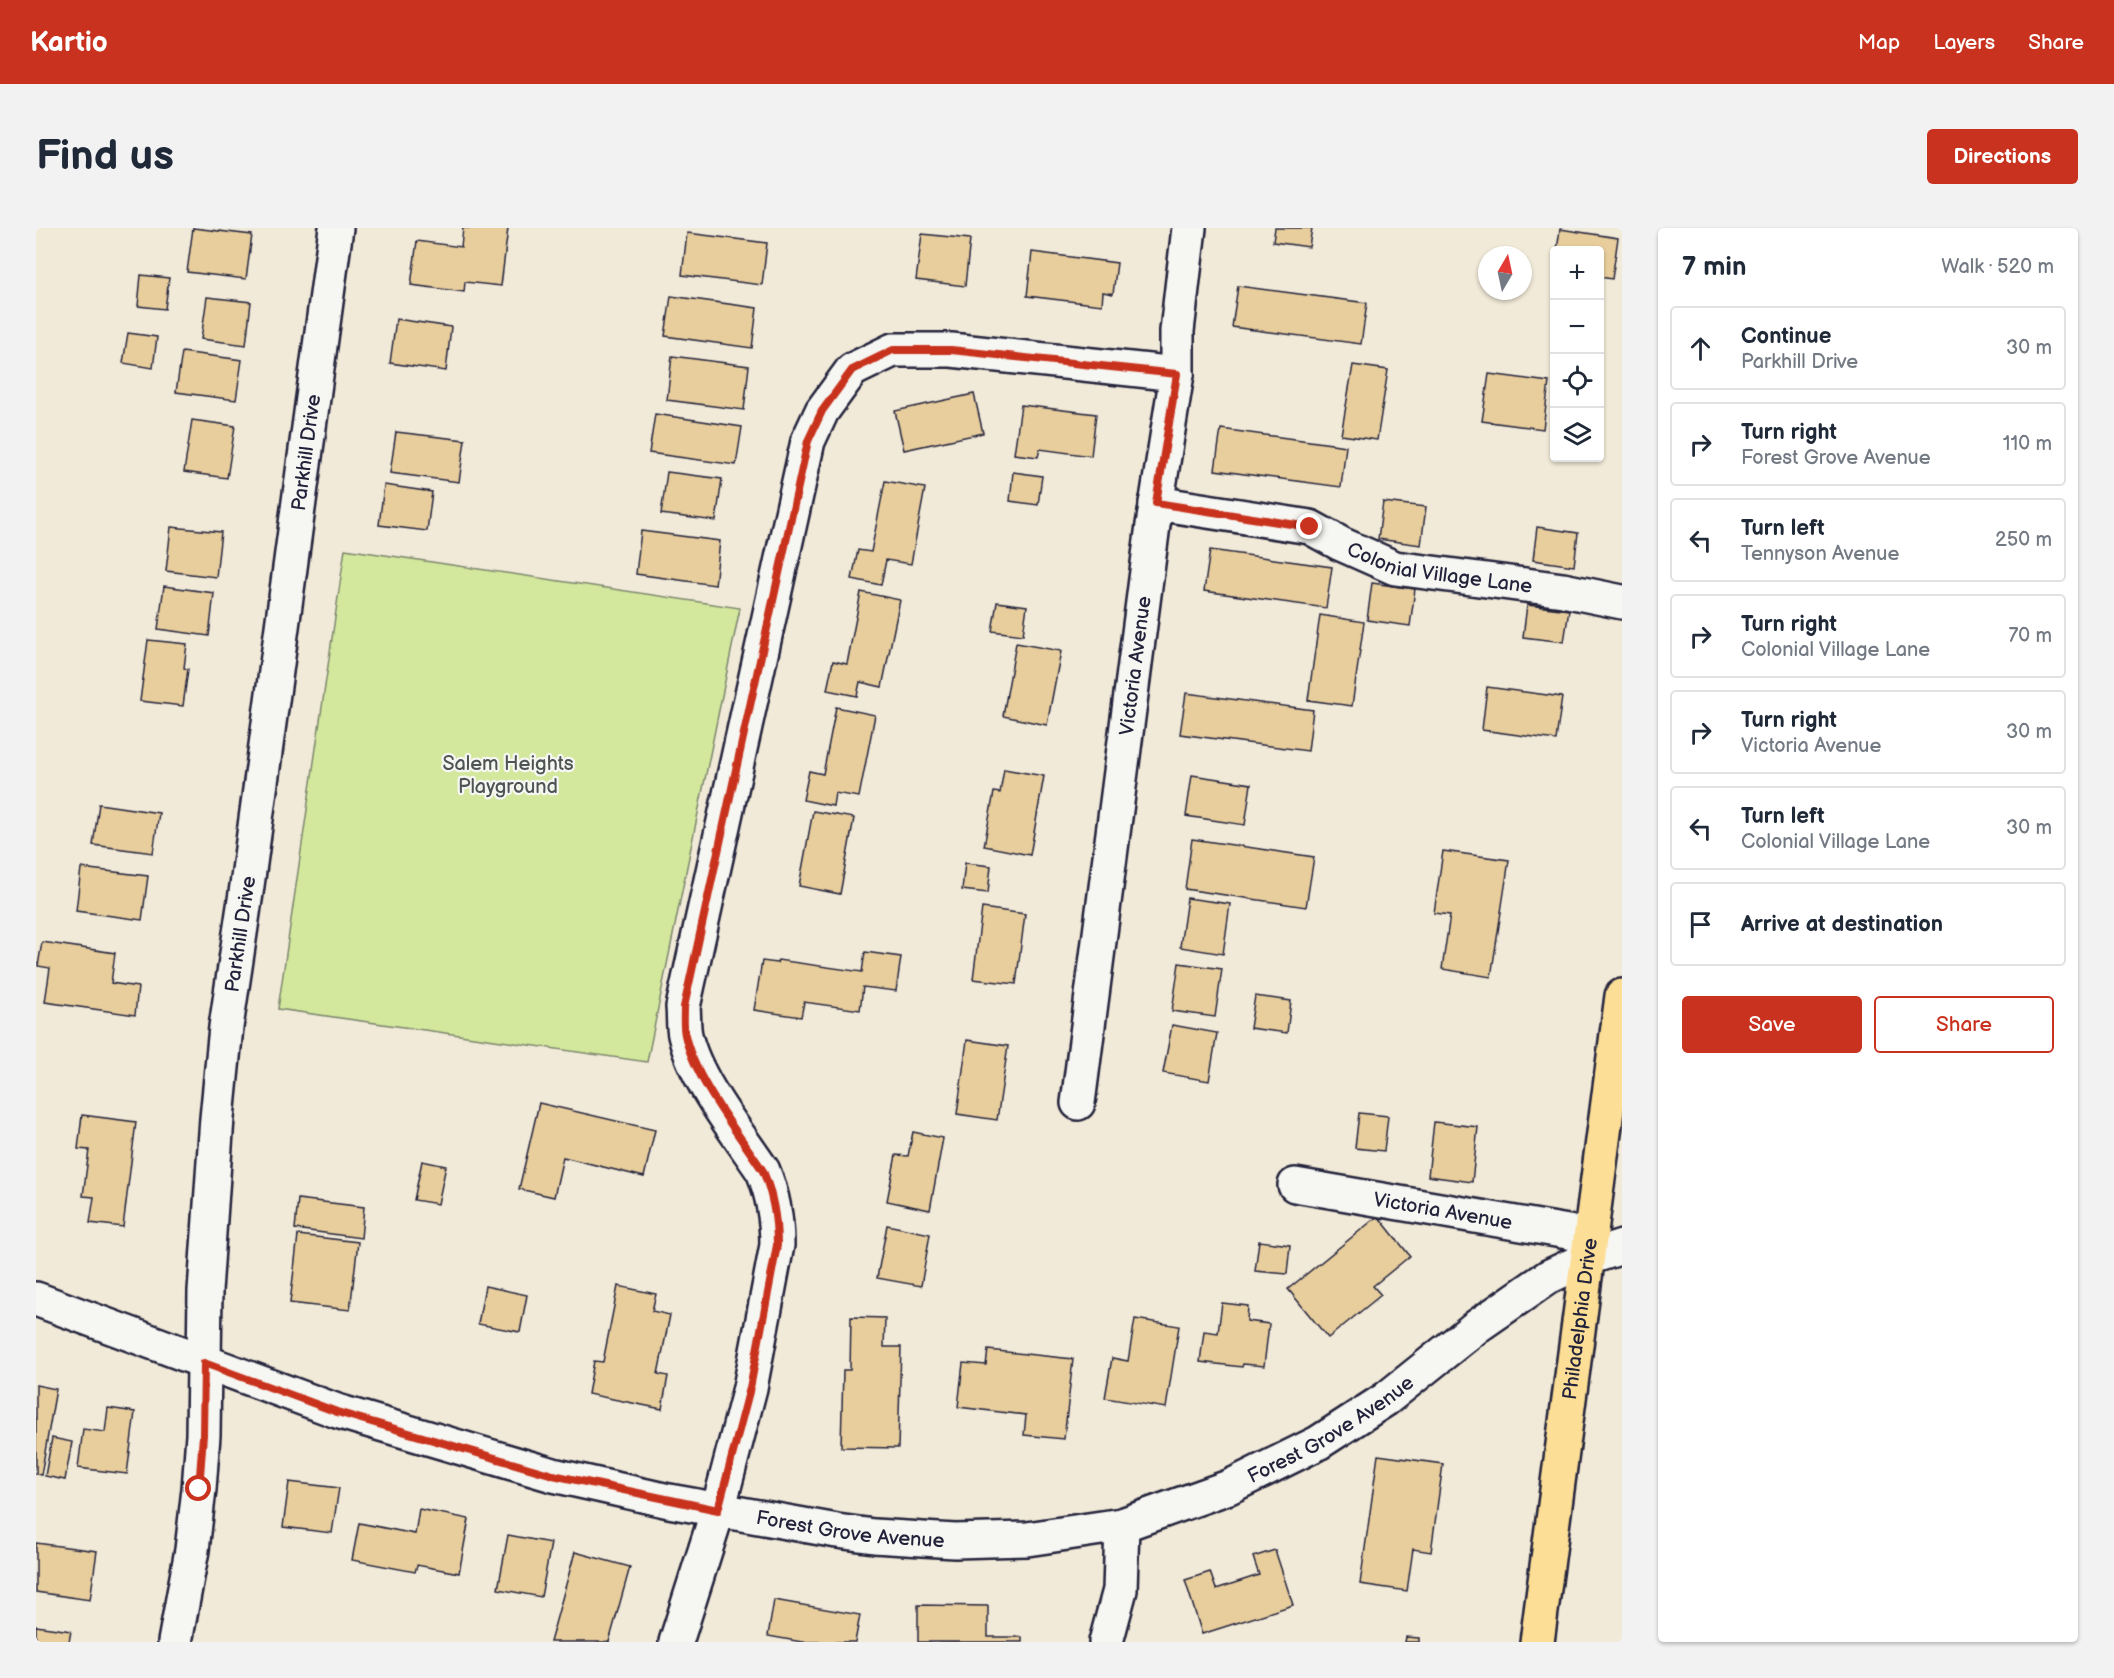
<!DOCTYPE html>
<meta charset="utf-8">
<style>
:root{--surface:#fff;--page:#f2f2f3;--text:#1f2937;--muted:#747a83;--line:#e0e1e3;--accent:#c8321e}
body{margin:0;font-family:"Balsamiq Sans",sans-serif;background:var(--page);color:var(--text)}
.controls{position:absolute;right:18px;top:18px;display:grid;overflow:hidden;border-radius:6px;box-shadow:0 2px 4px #0004}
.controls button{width:54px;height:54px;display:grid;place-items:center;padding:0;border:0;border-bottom:2px solid var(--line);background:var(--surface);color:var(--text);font:30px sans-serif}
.compass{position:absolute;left:1442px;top:18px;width:54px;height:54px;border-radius:50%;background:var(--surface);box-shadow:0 2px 4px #0004;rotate:9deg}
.stop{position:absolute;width:18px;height:18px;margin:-14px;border:4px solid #c8321e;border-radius:50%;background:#fff}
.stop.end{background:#c8321e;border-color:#fff;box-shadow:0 2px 6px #0008}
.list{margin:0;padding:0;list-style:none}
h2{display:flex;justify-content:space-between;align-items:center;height:78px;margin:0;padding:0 24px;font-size:26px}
h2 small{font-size:20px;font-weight:400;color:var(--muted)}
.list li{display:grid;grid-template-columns:39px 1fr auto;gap:18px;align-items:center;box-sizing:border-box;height:84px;margin:0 12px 12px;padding:0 12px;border:2px solid var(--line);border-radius:6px}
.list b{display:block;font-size:22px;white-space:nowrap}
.list p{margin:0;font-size:20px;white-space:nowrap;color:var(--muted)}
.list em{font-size:20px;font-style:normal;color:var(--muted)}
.actions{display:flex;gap:12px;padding:18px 24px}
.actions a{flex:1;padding:14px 0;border:2px solid var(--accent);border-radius:6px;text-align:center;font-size:21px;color:var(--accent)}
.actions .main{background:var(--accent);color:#fff}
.icon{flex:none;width:33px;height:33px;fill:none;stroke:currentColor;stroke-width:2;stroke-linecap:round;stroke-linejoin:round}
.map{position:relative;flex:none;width:1586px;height:1414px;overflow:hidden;border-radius:6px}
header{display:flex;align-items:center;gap:36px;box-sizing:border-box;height:84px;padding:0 30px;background:var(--accent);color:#fff}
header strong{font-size:28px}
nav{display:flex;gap:33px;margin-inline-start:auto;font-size:21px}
.intro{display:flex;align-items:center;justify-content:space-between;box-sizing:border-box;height:144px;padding:0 36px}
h1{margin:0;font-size:42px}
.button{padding:15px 27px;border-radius:6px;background:var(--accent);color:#fff;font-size:21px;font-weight:700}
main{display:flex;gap:36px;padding:0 36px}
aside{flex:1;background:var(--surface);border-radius:6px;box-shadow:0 2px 4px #0004}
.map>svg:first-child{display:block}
.green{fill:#d3e89d;stroke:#7a856c;stroke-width:1.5}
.building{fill:#e8ce9d;stroke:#22223b;stroke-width:1.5}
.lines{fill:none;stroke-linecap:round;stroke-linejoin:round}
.minor-casing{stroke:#22223b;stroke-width:38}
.major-casing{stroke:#22223b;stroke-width:38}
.minor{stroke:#f6f6f2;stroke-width:33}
.major{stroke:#fcde96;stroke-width:33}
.route{stroke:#c8321e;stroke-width:8}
.labels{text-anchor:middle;stroke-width:4.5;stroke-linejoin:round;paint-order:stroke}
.street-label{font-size:20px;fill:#22223b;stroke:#f6f6f2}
.park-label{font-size:20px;fill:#4e5454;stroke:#f6f6f2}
</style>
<header>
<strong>Kartio</strong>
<nav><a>Map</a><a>Layers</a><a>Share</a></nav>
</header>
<div class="intro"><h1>Find us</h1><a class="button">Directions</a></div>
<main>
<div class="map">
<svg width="1586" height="1414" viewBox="0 0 1586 1414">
<rect width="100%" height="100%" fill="#f2ead8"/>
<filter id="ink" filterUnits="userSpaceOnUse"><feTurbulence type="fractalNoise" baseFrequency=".0167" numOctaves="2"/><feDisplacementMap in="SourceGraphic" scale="12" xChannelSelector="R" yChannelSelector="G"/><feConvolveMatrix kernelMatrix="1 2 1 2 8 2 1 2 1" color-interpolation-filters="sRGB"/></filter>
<g filter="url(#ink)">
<polygon class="green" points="309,321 704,380 611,834 242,781"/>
<g class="building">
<polygon points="157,0 216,7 210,51 151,44"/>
<polygon points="427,0 472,0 465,58 429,54 428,64 375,57 381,13 425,19"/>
<polygon points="1239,0 1276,0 1273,19 1237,14"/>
<polygon points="1524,1 1582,10 1576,51 1564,49 1564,22 1521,22"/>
<polygon points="651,5 731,15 726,57 646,47"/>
<polygon points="886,6 934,11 929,58 880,52"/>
<polygon points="996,24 1081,35 1077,66 1067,64 1066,77 991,68"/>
<polygon points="105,47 133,50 129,81 102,78"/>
<polygon points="1202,58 1331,75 1325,116 1196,99"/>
<polygon points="635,68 721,80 716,120 629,108"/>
<polygon points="171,69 215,74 210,117 165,111"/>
<polygon points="360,91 415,99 410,143 354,135"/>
<polygon points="92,105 121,109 117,140 87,135"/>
<polygon points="146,124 206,132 200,172 140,164"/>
<polygon points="636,128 713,138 708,182 631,172"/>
<polygon points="1317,137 1352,142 1341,212 1305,207"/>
<polygon points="1453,146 1513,154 1507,201 1446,193"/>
<polygon points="938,166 947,205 868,222 859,183"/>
<polygon points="985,177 1060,186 1055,228 1004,221 1002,229 978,226"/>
<polygon points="619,186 706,199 700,237 613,225"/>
<polygon points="156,192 199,198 191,250 148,244"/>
<polygon points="1185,201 1310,218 1305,259 1179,242"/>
<polygon points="360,204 429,212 423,254 354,245"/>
<polygon points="631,244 686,251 680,293 625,286"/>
<polygon points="977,244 1006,248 1002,277 974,273"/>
<polygon points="849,253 889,260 875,336 850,332 845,357 816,351 822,322 835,324"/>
<polygon points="348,257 396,264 391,303 343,297"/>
<polygon points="1347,274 1390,279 1385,317 1342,311"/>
<polygon points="135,299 185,304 180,349 130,343"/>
<polygon points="1501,299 1542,305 1538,338 1497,332"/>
<polygon points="605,303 684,313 679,357 600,346"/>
<polygon points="1174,322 1296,339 1290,380 1168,363"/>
<polygon points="1336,355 1379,361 1374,398 1331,392"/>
<polygon points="128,358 178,365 173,408 122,401"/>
<polygon points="825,364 864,372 846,459 824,454 821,468 791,462 797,433 811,436"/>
<polygon points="961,374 991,378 987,407 956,403"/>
<polygon points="1491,377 1533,382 1528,414 1487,409"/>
<polygon points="1284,387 1328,394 1316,478 1272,472"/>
<polygon points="112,412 151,416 148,440 152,441 147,478 104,473"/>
<polygon points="980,415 1025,423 1011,497 967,488"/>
<polygon points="1451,459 1526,469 1520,512 1446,502"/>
<polygon points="1150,465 1277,482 1272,523 1144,506"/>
<polygon points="800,479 839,487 823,569 799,565 797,578 767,572 773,543 787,546"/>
<polygon points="968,541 1008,548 994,627 948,618 958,564 964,565"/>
<polygon points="1156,547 1215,556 1209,597 1150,588"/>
<polygon points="63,576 123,585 117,625 57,617"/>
<polygon points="777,583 818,590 804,666 763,658"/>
<polygon points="1156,611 1278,629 1270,679 1149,661"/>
<polygon points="1407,623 1473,632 1455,749 1406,741 1414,687 1398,685"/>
<polygon points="929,635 955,638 952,665 926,662"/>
<polygon points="45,640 112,648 106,692 40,683"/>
<polygon points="1151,670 1194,676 1187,726 1144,719"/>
<polygon points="946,680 989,686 980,756 937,751"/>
<polygon points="6,714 79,725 75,755 102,759 99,787 9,774 14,740 2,738"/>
<polygon points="829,724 865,729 860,763 827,759 824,782 768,774 765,789 718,782 726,733 741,735 742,732 826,744"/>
<polygon points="1143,735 1186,741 1179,789 1136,783"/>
<polygon points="1219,768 1255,773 1251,805 1214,800"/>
<polygon points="1136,797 1181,805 1173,853 1127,845"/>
<polygon points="931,812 972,818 961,892 921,886"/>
<polygon points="503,875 619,902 608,949 527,929 518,969 483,961"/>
<polygon points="1323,885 1352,888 1348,923 1319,920"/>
<polygon points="46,887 100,894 87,999 54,995 58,969 47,968 53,922 42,921"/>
<polygon points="1398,894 1442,899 1436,954 1392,948"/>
<polygon points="877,904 907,910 894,982 851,973 860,927 872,928"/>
<polygon points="386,933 410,938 402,976 378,972"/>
<polygon points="262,971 328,979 325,1010 259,1001"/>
<polygon points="1342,988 1374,1028 1337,1058 1345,1067 1292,1110 1252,1061"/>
<polygon points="851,997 894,1006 885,1058 841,1050"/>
<polygon points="262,1007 322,1014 314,1082 254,1075"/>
<polygon points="1223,1013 1254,1017 1251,1046 1219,1043"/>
<polygon points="449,1058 491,1067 484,1104 442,1096"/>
<polygon points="582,1058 620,1066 616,1083 634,1087 622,1146 632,1148 626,1181 552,1166 558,1133 567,1134"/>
<polygon points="1186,1075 1212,1078 1211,1093 1233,1096 1228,1138 1207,1136 1206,1139 1164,1134 1168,1103 1182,1105"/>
<polygon points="815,1089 849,1090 848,1119 865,1119 862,1220 805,1219 807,1142 814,1142"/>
<polygon points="1099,1091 1143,1098 1130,1180 1069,1170 1076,1130 1092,1133"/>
<polygon points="952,1122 1037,1131 1028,1211 988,1207 990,1187 922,1179 927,1135 950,1137"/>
<polygon points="0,1157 20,1161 5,1247 0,1246"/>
<polygon points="72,1180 99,1184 91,1246 42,1240 47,1201 69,1204"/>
<polygon points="16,1210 36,1214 29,1252 9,1248"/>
<polygon points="1342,1227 1407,1236 1395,1324 1377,1321 1371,1363 1324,1356"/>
<polygon points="253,1254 303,1260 296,1305 247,1299"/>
<polygon points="383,1281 433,1291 423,1345 381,1337 379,1344 316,1332 323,1295 379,1306"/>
<polygon points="472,1307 515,1315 505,1369 462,1361"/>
<polygon points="0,1315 61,1323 54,1372 0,1364"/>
<polygon points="1239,1322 1257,1377 1166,1406 1149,1352 1174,1344 1180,1361 1223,1347 1217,1329"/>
<polygon points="539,1324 594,1339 573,1414 514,1414"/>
<polygon points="738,1372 824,1387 819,1414 766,1414 732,1408"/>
<polygon points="882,1377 952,1378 952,1409 986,1409 986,1414 882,1414"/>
<polygon points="0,1398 35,1403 33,1414 0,1414"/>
<polygon points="1370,1409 1383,1410 1383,1414 1369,1414"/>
</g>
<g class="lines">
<g class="minor-casing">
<g id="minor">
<path id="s1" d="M1120,275L1274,299L1305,316L1359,340L1527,362L1586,374"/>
<path id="s2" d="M1042,875L1117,297L1141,146V103L1153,0"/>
<path id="s3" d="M1259,957L1555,1008"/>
<path id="s4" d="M0,1071L301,1183L517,1247L633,1273L801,1303L838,1308L919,1313L991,1311L1086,1297L1193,1259L1282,1215L1350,1171L1440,1099L1512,1049L1552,1030L1586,1019"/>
<path id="s5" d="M139,1414L156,1322L163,1261L167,1207L169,1063L181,890L190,799L210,665L300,0"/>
<path d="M640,1414L682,1282L714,1160L741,1017C741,991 737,967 727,943C701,904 659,852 649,807C647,798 648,788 647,779L772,213L786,183L816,142L857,122H915L1141,146"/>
<polyline points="1070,1414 1084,1362 1086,1297"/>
</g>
</g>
<g class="major-casing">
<g id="major">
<path id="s6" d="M1501,1414L1586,768"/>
</g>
</g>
<use href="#minor" class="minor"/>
<use href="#major" class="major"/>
</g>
</g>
<g class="lines" filter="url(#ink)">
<path class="route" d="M163,1261L167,1207L168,1135L301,1184L517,1247L682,1282L714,1160L741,1017C741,990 737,967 727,943C702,905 658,850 649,807C647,798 648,788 648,779L772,213L786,183L816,142L857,122H915L1141,146L1120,275L1274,299"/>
</g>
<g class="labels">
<g class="street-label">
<text dy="7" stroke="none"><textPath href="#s5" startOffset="1198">Parkhill Drive</textPath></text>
<text dy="7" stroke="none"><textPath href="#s1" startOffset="294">Colonial Village Lane</textPath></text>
<text dy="7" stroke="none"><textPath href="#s2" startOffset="441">Victoria Avenue</textPath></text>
<text dy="7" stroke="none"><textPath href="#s5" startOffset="712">Parkhill Drive</textPath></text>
<text dy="7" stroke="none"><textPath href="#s3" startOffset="150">Victoria Avenue</textPath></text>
<text dy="7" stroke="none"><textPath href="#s6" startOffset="326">Philadelphia Drive</textPath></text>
<text dy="7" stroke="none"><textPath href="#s4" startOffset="1353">Forest Grove Avenue</textPath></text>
<text dy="7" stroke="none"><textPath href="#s4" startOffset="849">Forest Grove Avenue</textPath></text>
</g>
<g class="park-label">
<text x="472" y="542">Salem Heights<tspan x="472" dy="23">Playground</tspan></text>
</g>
</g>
</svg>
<div class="controls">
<button>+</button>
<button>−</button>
<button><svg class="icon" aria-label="locate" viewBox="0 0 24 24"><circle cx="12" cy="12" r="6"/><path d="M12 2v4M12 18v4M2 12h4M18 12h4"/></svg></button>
<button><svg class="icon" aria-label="layers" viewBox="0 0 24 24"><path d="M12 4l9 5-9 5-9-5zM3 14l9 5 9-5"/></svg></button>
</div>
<svg class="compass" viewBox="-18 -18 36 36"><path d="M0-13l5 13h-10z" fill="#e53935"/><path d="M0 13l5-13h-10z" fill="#747a83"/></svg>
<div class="stop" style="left:163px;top:1261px"></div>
<div class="stop end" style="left:1274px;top:299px"></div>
</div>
<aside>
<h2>7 min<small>Walk · 520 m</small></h2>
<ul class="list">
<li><svg class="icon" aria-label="ahead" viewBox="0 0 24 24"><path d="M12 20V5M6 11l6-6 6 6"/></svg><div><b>Continue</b><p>Parkhill Drive</p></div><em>30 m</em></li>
<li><svg class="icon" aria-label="right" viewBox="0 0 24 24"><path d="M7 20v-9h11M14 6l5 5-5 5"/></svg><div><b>Turn right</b><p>Forest Grove Avenue</p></div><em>110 m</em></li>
<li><svg class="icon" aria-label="left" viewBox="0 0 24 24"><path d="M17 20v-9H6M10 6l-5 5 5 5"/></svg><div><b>Turn left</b><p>Tennyson Avenue</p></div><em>250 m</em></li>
<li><svg class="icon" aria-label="right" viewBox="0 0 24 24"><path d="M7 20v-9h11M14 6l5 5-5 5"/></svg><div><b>Turn right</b><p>Colonial Village Lane</p></div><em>70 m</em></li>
<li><svg class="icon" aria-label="right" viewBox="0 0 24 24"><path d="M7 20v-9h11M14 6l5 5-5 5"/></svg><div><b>Turn right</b><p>Victoria Avenue</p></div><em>30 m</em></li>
<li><svg class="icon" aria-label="left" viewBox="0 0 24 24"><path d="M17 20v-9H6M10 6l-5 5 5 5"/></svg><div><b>Turn left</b><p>Colonial Village Lane</p></div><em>30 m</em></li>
<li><svg class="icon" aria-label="arrive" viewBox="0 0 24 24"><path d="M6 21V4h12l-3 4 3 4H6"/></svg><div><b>Arrive at destination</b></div></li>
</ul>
<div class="actions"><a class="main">Save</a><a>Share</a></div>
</aside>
</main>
